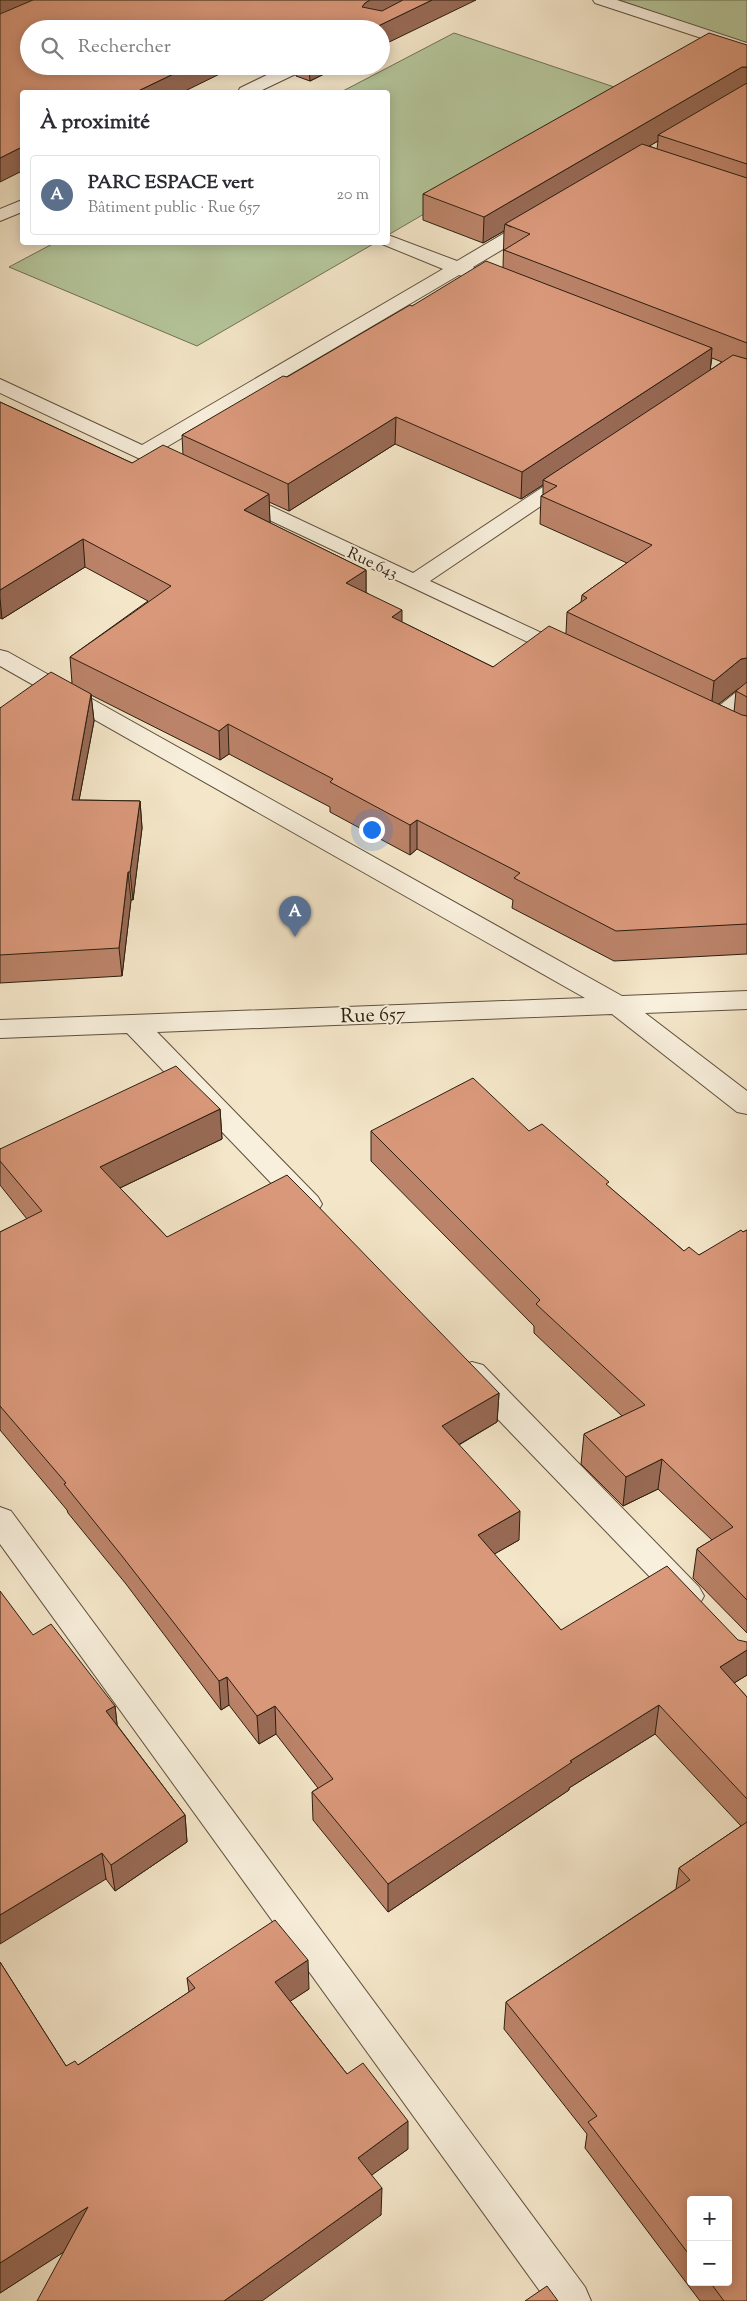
<!DOCTYPE html>
<html lang="fr">
<meta charset="utf-8">
<style>
:root{--surface:#fff;--page:#f2f2f3;--text:#2b2b33;--muted:#7c7c81;--line:#e1e1e2;--accent:#d93025}
body{margin:0;font-family:"Sorts Mill Goudy",serif;background:var(--page);color:var(--text)}
.controls{position:absolute;right:15px;bottom:15px;display:grid;overflow:hidden;border-radius:5px;box-shadow:0 2px 12px #0003}
.controls button{width:45px;height:45px;display:grid;place-items:center;padding:0;border:0;border-bottom:1px solid var(--line);background:var(--surface);color:var(--text);font:25px sans-serif}
.you{position:absolute;left:371px;top:829px;width:18px;height:18px;margin:-12px;border:4px solid #fff;border-radius:50%;background:#1a73e8;box-shadow:0 0 0 8px #1a73e833}
.badge{display:grid;place-items:center;width:32px;height:32px;border-radius:50%;background:var(--accent);color:#fff;font-size:16px;font-weight:700}
.pin{position:absolute;translate:-50% -41px;filter:drop-shadow(0 1px 2px #0008)}
.pin::after{content:'';position:absolute;top:26px;width:18px;height:15px;background:inherit;clip-path:polygon(0 0,100% 0,50% 100%)}
.list{margin:0;padding:0;list-style:none}
h2{display:flex;justify-content:space-between;align-items:center;height:65px;margin:0;padding:0 20px;font-size:21px}
h2 small{font-size:16px;font-weight:400;color:var(--muted)}
.list li{display:grid;grid-template-columns:32px 1fr auto;gap:15px;align-items:center;box-sizing:border-box;height:80px;margin:0 10px 10px;padding:0 10px;border:1px solid var(--line);border-radius:5px}
.list b{display:block;font-size:19px;white-space:nowrap}
.list p{margin:0;font-size:16px;white-space:nowrap;color:var(--muted)}
.list em{font-size:16px;font-style:normal;color:var(--muted)}
.icon{flex:none;width:28px;height:28px;fill:none;stroke:currentColor;stroke-width:2;stroke-linecap:round;stroke-linejoin:round}
.map{position:relative;flex:none;width:747px;height:2301px;overflow:hidden}
.search{position:absolute;background:var(--surface);box-shadow:0 2px 12px #0003;left:20px;top:20px;width:370px;height:55px;display:flex;align-items:center;gap:12px;box-sizing:border-box;padding:0 18px;border-radius:28px;color:var(--muted);font-size:19px}
.panel{position:absolute;background:var(--surface);box-shadow:0 2px 12px #0003;left:20px;top:90px;width:370px;height:155px;border-radius:5px}
.map>svg:first-child{display:block}
.green{fill:#b5c69b;stroke:#717255}
.lines{fill:none;stroke-linecap:round;stroke-linejoin:round}
.minor-casing{stroke:#5f503e;stroke-width:2}
.minor{fill:#f8efdc;fill-rule:evenodd}
.wall{fill:#bb8369;stroke:#2d1e0f;fill-rule:evenodd}
.shaded-wall{fill:#986a55;stroke:#2d1e0f}
.building{fill:#d9987a;stroke:#2d1e0f}
.labels{text-anchor:middle;stroke-width:4;stroke-linejoin:round;paint-order:stroke}
.far-street-label{font-size:16px;fill:#2d1e0f;stroke:#f8efdc}
.street-label{font-size:20px;fill:#2d1e0f;stroke:#f8efdc}
</style>
<div class="map">
<svg width="747" height="2301" viewBox="0 0 747 2301">
<rect width="100%" height="100%" fill="#f4e6c9"/>
<filter id="stains"><feTurbulence type="fractalNoise" baseFrequency=".004" numOctaves="4"/><feColorMatrix values="0 0 0 0 .2 0 0 0 0 .09 0 0 0 0 .02 0 0 0 .5 -.17"/></filter>
<radialGradient id="worn" r=".72"><stop offset=".6" stop-color="#630" stop-opacity="0"/><stop offset="1" stop-color="#630" stop-opacity=".3"/></radialGradient>
<g class="green">
<polygon points="619,0 747,0 747,44"/>
<polygon points="454,33 632,93 388,235 388,92 341,92"/>
<polygon points="56,242 375,242 375,243 197,346 9,267"/>
</g>
<g class="lines">
<g class="minor-casing">
<g id="minor">
<polygon points="593,0 617,0 747,43 747,53 595,3"/>
<polygon points="285,66 306,66 304,70 258,92 238,92 240,88"/>
<polygon points="22,200 22,212 0,221 0,209"/>
<polygon points="536,217 542,218 545,222 542,226 473,267 480,273 478,277 471,279 459,275 158,452 186,466 189,470 186,474 179,476 172,474 0,393 0,379 142,445 443,269 382,244 381,242 388,242 388,235 457,261 530,218"/>
<polygon points="571,471 578,473 581,477 578,481 430,581 574,648 577,653 574,658 566,660 229,501 226,497 229,493 236,491 243,493 413,573 564,473"/>
<polygon points="0,650 8,652 622,996 747,991 747,1009 645,1013 747,1091 747,1114 737,1112 612,1014 157,1032 318,1197 322,1204 318,1211 308,1214 298,1211 127,1033 0,1038 0,1020 585,998 0,666"/>
<path d="M747,688V706C734,717 722,731 705,727L701,722L705,717L739,690Z"/>
<polygon points="472,1362 483,1365 699,1587 704,1596 699,1605 688,1609 677,1605 461,1381 457,1373 461,1365"/>
<polygon points="0,1507 11,1511 585,2287 591,2301 547,2301 0,1544"/>
</g>
</g>
<use href="#minor" class="minor"/>
</g>
<g class="wall">
<path d="M747,45V954L614,961L512,908L513,900L417,849L410,855L330,812V807L229,754L220,760L91,695L94,721L79,800L140,801L142,828L133,900H131L122,976L0,983V708L72,683L70,657L148,601L85,567L2,619L0,618V402L132,463L183,455L182,435L287,377L412,306L503,268L504,231L483,243L423,220V194ZM658,141L657,149L649,146ZM712,358L722,362L710,370ZM395,444L521,499L543,485V495L541,496L540,524L627,563L582,595L581,602L567,612L566,633L493,667L402,622L366,592V570L270,523L269,502L289,511ZM739,688L736,691L734,712L718,704L738,689Z"/>
<polygon points="296,66 340,66 310,81 296,76"/>
<path d="M220,1109L222,1139L120,1188L167,1237L499,1393L497,1422L459,1445L519,1540L494,1554L561,1630L747,1675L734,1683L747,1697V2301H700L585,2148L587,2134L504,2029L506,2002L676,1889L679,1868L741,1826L655,1734L569,1788V1790L388,1912L313,1820L312,1792L318,1788L276,1734L259,1744L229,1705L221,1710L126,1584L68,1513L67,1510L0,1430V1232L27,1219L0,1185V1149ZM691,2200L728,2282H691Z"/>
<polygon points="371,1131 529,1131 609,1187 684,1251 699,1255 747,1230 747,1633 693,1578 697,1549 712,1540 658,1489 623,1506 581,1464 584,1434 622,1416 534,1333 534,1326 371,1161"/>
<polygon points="33,1635 115,1706 117,1725 185,1815 187,1842 115,1891 106,1879"/>
<polygon points="0,1962 66,2066 78,2065 189,1992 187,1978 309,1989 290,2001 347,2074 408,2149 371,2175 381,2215 63,2252 0,2293"/>
</g>
<g class="shaded-wall">
<polygon points="0,0 52,0 0,23"/>
<polygon points="370,0 413,0 362,29 362,7 365,3"/>
<polygon points="432,0 476,0 381,46 381,29 372,29"/>
<polygon points="190,66 236,66 183,92 136,92"/>
<polygon points="309,66 340,66 310,81"/>
<polygon points="742,67 747,67 747,92 658,135 658,141 511,227 505,224 504,231 483,243 484,217"/>
<polygon points="22,147 22,171 0,182 0,158"/>
<polygon points="712,348 710,374 543,480 543,485 521,499 522,472"/>
<polygon points="396,417 395,444 289,511 288,484"/>
<polygon points="269,494 270,523 244,510"/>
<polygon points="83,539 85,567 2,619 0,598 0,590"/>
<polygon points="366,570 366,599 346,583"/>
<polygon points="402,610 402,639 392,617"/>
<polygon points="747,658 747,687 738,689 711,710 714,681 741,659"/>
<polygon points="91,694 94,721 74,827 72,800"/>
<polygon points="228,724 229,754 220,760 219,731"/>
<polygon points="140,801 142,828 133,900 130,872"/>
<polygon points="417,820 417,849 410,855 410,825"/>
<polygon points="128,872 131,900 122,976 119,948"/>
<polygon points="220,1109 222,1139 103,1196 100,1167"/>
<polygon points="499,1393 497,1422 441,1455 442,1426"/>
<polygon points="662,1459 658,1489 623,1506 626,1477"/>
<polygon points="520,1511 519,1540 477,1564 478,1535"/>
<polygon points="747,1650 747,1675 715,1695 720,1667"/>
<polygon points="227,1677 229,1705 221,1710 219,1681"/>
<polygon points="659,1705 655,1734 569,1788 569,1790 388,1912 388,1884 570,1761"/>
<polygon points="115,1706 118,1733 106,1711"/>
<polygon points="275,1706 276,1734 259,1744 257,1716"/>
<polygon points="185,1815 187,1842 115,1891 111,1865"/>
<polygon points="102,1853 106,1879 0,1944 0,1915"/>
<polygon points="308,1960 309,1989 277,2010 275,1982"/>
<polygon points="408,2121 408,2149 358,2185 358,2158"/>
<polygon points="382,2188 381,2215 262,2301 224,2301"/>
<polygon points="88,2207 92,2234 0,2293 0,2263"/>
</g>
<g class="building">
<polygon points="33,0 370,0 365,3 362,7 382,11 403,0 432,0 372,29 29,29 29,66 190,66 136,92 22,92 22,147 0,158 0,14"/>
<polygon points="709,33 747,45 747,67 742,67 484,217 423,194"/>
<polygon points="747,83 747,164 658,135"/>
<polygon points="642,144 747,178 747,343 504,250 530,234 505,224"/>
<polygon points="486,261 712,348 522,472 396,417 288,484 182,435 283,376 287,377 410,305 412,306"/>
<polygon points="733,355 747,359 747,658 741,659 714,681 567,612 587,598 582,595 652,545 541,496 557,486 543,480"/>
<polygon points="0,402 132,463 163,445 269,494 244,510 366,570 346,583 402,610 392,617 493,667 549,626 742,715 747,716 747,924 616,931 514,878 520,873 417,820 410,825 330,782 333,779 228,724 219,731 70,657 171,586 83,539 0,590"/>
<polygon points="51,672 91,694 72,800 140,801 130,872 128,872 119,948 0,955 0,708"/>
<polygon points="747,682 747,697 736,691"/>
<polygon points="176,1066 220,1109 100,1167 167,1237 287,1175 312,1200 499,1393 442,1426 520,1511 478,1535 561,1630 667,1566 738,1640 747,1642 747,1650 720,1667 747,1697 747,1799 659,1705 570,1761 572,1762 388,1884 312,1792 333,1779 275,1706 257,1716 227,1677 219,1681 122,1556 64,1484 66,1483 0,1406 0,1232 42,1211 0,1161 0,1149"/>
<polygon points="473,1078 529,1131 542,1124 609,1182 606,1184 684,1251 689,1247 699,1255 741,1230 743,1232 747,1230 747,1600 697,1549 733,1527 662,1459 626,1477 584,1434 645,1405 536,1304 540,1300 371,1131"/>
<polygon points="0,1591 33,1635 51,1624 115,1706 106,1711 185,1815 111,1865 102,1853 0,1915"/>
<polygon points="747,1822 747,2301 724,2301 710,2282 728,2282 728,2200 691,2200 691,2257 588,2122 597,2116 506,2002 690,1880 679,1868"/>
<polygon points="275,1920 308,1960 275,1982 347,2074 363,2063 408,2121 358,2158 382,2188 224,2301 37,2301 88,2207 0,2263 0,1962 66,2066 75,2061 78,2065 195,1988 187,1978"/>
<polygon points="547,2286 558,2301 525,2301"/>
</g>
<g class="labels">
<g class="far-street-label">
<text transform="translate(373 562) rotate(25)" y="6">Rue 643</text>
</g>
<g class="street-label">
<text transform="translate(373 1014) rotate(-2)" y="7">Rue 657</text>
</g>
</g>
<rect width="100%" height="100%" filter="url(#stains)"/>
<rect width="100%" height="100%" fill="url(#worn)"/>
</svg>
<div class="controls">
<button>+</button>
<button>−</button>
</div>
<div class="you"></div>
<div class="pin badge" style="left:295px;top:937px;background:#5c6f8a">A</div>
<div class="search"><svg class="icon" aria-label="search" viewBox="0 0 24 24"><circle cx="10" cy="10" r="6"/><path d="M15 15l6 6"/></svg>Rechercher</div>
<section class="panel">
<h2>À proximité<small></small></h2>
<ul class="list">
<li><span class="badge" style="background:#5c6f8a">A</span><div><b>PARC ESPACE vert</b><p>Bâtiment public · Rue 657</p></div><em>20 m</em></li>
</ul>
</section>
</div>
